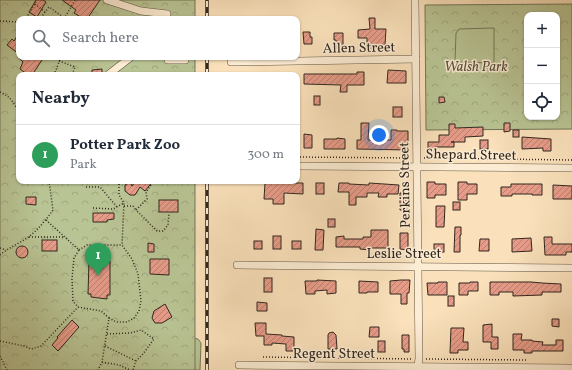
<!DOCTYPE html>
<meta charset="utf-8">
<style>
:root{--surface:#fff;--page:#f6f6f7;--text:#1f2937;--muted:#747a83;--line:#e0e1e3;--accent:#ea580c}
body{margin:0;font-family:Vollkorn,serif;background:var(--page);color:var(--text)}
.controls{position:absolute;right:12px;top:12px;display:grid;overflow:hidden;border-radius:8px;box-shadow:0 1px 3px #0004}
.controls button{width:36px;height:36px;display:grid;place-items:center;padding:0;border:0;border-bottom:1px solid var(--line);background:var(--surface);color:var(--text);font:20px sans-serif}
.you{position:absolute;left:379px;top:135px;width:14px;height:14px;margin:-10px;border:3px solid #fff;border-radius:50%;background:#1a73e8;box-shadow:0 0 0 6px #1a73e833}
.badge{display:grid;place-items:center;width:26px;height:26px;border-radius:50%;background:var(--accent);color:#fff;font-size:13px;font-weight:700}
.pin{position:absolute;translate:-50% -33px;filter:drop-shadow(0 1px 2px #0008)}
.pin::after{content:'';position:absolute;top:21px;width:14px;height:12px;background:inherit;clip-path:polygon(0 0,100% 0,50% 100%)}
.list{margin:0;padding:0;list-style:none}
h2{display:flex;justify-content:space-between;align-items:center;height:52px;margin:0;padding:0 16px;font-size:17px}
h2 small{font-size:13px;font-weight:400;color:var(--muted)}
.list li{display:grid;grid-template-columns:26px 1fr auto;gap:12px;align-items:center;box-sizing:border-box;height:60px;padding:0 16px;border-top:1px solid var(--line)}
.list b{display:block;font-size:15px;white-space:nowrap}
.list p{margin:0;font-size:13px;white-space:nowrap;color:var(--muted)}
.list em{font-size:13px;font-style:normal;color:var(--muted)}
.icon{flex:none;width:22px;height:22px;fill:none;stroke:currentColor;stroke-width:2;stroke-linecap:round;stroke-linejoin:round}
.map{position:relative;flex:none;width:572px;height:370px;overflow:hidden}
.search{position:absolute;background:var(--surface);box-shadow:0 1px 3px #0004;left:16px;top:16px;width:284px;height:44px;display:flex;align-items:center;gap:10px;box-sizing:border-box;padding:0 14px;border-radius:8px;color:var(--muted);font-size:15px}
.panel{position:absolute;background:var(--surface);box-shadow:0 1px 3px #0004;left:16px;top:72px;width:284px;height:112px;border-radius:8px}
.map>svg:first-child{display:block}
.forest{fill:url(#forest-firs);stroke:#757659}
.park{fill:url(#park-crowns);stroke:#757659;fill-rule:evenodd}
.pitch{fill:#b9c494;stroke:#757659}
.building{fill:url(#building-hatch);stroke:#31271e}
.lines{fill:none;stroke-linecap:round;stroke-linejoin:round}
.minor-casing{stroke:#635645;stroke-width:8}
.path{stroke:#31271e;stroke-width:1.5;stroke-dasharray:1 2;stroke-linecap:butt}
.minor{stroke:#fcecd3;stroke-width:7}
.rail-casing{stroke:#31271e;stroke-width:3.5}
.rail{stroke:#fcecd3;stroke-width:2;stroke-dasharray:6;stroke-linecap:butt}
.labels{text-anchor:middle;stroke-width:3;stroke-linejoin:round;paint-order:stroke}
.street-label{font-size:14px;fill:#31271e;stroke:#fcecd3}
.park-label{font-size:14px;font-style:italic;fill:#534e3c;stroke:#fcecd3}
</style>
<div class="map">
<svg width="572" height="370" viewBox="0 0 572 370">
<defs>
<pattern id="forest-firs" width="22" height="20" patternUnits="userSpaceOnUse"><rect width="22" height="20" fill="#b9c494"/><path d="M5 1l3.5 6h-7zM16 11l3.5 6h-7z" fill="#a0a87f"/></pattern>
<pattern id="park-crowns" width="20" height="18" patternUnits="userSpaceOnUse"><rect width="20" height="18" fill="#b9c494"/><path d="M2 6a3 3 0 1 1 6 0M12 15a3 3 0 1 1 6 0" fill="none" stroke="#a0a87f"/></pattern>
<pattern id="building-hatch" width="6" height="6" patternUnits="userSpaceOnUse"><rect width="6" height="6" fill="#e79c89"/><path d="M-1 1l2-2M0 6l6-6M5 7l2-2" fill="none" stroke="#bc7f6f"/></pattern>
</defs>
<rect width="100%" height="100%" fill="#fae1bb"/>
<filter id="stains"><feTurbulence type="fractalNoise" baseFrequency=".005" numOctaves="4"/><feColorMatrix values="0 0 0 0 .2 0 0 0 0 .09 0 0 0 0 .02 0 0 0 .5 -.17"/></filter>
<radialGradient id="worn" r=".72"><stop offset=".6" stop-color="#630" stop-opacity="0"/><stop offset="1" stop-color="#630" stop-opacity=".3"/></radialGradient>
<polygon class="forest" points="182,336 198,339 201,343 200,370 168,370"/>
<g class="park">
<polygon points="0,0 195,0 195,19 19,19 19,57 195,57 195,75 19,75 19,181 195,181 195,370 0,370"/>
<path d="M572,4V129L426,130L425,5ZM527,15H557V117H527Z"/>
</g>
<polygon class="pitch" points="494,28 494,63 455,62 456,33 459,29"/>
<g class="building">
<polygon points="36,0 43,0 46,2 37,17 29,12"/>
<polygon points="62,0 100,0 87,19 84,19 74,13 76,10"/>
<polygon points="369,18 375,18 375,29 386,29 385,45 372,46 372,48 367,48 367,38 358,38 358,30 370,29"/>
<polygon points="303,32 310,32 310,37 312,37 312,44 304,44"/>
<polygon points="19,33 19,54 7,45 12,39 14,41"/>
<polygon points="334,33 343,33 343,48 336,48 336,40 334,40"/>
<polygon points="18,57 44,57 32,75 28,75 20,69 23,62"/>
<polygon points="102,69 102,75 92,75 92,70"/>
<polygon points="388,70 406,71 406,83 387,83"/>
<polygon points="357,72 364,72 364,85 347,85 347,92 340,92 341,85 304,84 304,74 357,74"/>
<rect x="314" y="96" width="6" height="9"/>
<polygon points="439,97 444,97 445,102 439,103"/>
<rect x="393" y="107" width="9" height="10"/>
<polygon points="361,123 369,123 368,140 391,140 391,130 397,130 397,131 408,131 408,150 357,149 357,140 361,140"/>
<polygon points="504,123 510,123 510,131 504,132"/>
<polygon points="449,124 455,124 455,128 483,127 483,136 465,137 465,142 451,142 454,142 454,147 435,147 435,151 428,151 428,142 439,142 439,135 449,135"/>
<rect x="513" y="130" width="6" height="7"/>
<polygon points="304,134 312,135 312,148 304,148"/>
<polygon points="522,137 551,139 551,151 543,151 543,148 522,149"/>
<polygon points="337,138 345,139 345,149 324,149 324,139 337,139"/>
<rect x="480" y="140" width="8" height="9"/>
<polygon points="134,181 153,181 145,191 140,187 135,195 130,195 125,191 125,185 130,182 132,186 135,182"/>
<polygon points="427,182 435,182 435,184 446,184 446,195 435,195 435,198 427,198"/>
<polygon points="458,182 467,182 467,184 477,184 477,194 467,194 467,200 458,200"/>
<polygon points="265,183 303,183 303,194 284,193 284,204 273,204 273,199 264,199"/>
<rect x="316" y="183" width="8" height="11"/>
<polygon points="339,183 349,183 349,184 369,185 369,183 399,185 398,194 387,194 387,197 378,197 379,193 367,193 367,197 356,197 356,205 349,205 349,192 338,192"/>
<polygon points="511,184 542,184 542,195 532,195 532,194 512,194 512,196 501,196 501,187 511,187"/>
<polygon points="553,185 572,186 572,199 553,199"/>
<polygon points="400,193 408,193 409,210 400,210"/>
<polygon points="26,197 36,197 36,205 26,204"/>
<rect x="159" y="200" width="19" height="12"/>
<rect x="453" y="202" width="7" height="8"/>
<polygon points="436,206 445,206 444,227 436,227"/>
<polygon points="93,213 114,213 114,219 107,220 107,222 93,222"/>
<rect x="328" y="219" width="7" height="8"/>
<polygon points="455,227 461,227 461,235 460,235 460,252 454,252"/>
<polygon points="316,229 324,230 323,250 315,250"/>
<polygon points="371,230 388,230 388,248 370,248 370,250 360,249 360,247 336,247 336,237 344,236 344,239 363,239 363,237 371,237"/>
<polygon points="400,233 408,233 408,250 400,249"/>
<rect x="273" y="236" width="8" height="13"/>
<polygon points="544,237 552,237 552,244 572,244 572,252 566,252 566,255 545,255"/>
<polygon points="531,238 532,251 512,252 512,239"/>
<polygon points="480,239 489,239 489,251 479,251"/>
<rect x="42" y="240" width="15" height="11"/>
<rect x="254" y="241" width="8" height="8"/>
<rect x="292" y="241" width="9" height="8"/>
<polygon points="148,243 154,244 154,252 148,252"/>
<rect x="434" y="244" width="10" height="8"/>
<circle cx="22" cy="252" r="6"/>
<polygon points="150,259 169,259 169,275 150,274"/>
<polygon points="89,261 110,261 110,295 107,295 107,299 91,297 91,294 88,294"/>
<rect x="264" y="278" width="8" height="14"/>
<polygon points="317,280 336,281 336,293 327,294 327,290 315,291 315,294 306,294 305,281 317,281"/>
<polygon points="401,280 410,280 409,293 407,293 407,304 401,304 401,294 390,294 390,281"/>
<polygon points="359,281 378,282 378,292 367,292 367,293 359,293"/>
<polygon points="438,282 447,282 447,295 428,295 427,283 438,283"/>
<polygon points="470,282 478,282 478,291 468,291 468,295 459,295 459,283 470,283"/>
<polygon points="490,282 531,282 542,283 561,284 561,292 542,292 542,295 513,296 513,292 499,292 499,295 490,295"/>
<rect x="448" y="296" width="6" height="10"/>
<polygon points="257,302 267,303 267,311 257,311"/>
<polygon points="165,304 172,317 162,323 155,323 152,318 154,311"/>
<polygon points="552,319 559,319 559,327 552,326"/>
<polygon points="72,320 79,327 58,351 52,345 58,338 57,337"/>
<polygon points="255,323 266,323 266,334 282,335 282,336 294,337 294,351 286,351 286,344 272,343 272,345 264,345 264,336 256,336"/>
<polygon points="492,324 492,337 498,337 498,349 491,349 491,342 483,342 483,325"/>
<polygon points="370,327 379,327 379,337 369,337"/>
<polygon points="451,328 464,328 463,342 468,342 468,350 458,350 458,353 450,353"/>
<polygon points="333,332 336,335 337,349 328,349 328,335 329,333"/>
<polygon points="513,334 522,334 521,340 532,340 532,341 543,342 542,345 556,345 556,340 563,340 563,351 532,351 532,353 524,353 524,350 513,350"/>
<polygon points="402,335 409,335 409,352 404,352 404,349 402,349"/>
<rect x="378" y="341" width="7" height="11"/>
</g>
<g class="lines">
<g class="minor-casing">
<g id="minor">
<polyline points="107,0 141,11 167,14"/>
<polyline points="415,0 419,359 417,370"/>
<polyline points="168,60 185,60"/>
<polyline points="231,62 416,59"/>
<polyline points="109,74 131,57"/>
<polyline points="297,166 572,168"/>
<polyline points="237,265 572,268"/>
<polyline points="239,365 572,368"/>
</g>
</g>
<g class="path">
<polyline points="35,4 45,12"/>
<polyline points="23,19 28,15 37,0"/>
<polyline points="46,19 42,16 49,7 66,19"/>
<polyline points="64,19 75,0"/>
<polyline points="0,21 19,22"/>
<polyline points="59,61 75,67 72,75"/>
<polyline points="54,75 61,57"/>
<path d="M0,92C10,96 14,103 19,112"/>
<polyline points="297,157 410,158"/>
<polyline points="424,158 572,160"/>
<polyline points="119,181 119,195 124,203 122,245"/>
<polyline points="151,185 146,192 147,199 136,210 157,231 163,231 168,225 169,214"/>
<polyline points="86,187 100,187 117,207"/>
<polyline points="124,206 133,206 136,210"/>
<polyline points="93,208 113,209 124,203"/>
<polyline points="46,220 79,250 74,258 72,279 73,301 78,307 101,311 109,318 102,362 98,370"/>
<polyline points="29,237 65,237"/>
<polyline points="0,248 6,250"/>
<polyline points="79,250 87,245 122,245 132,259 138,274 141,301 139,311 134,318 127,322 116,322 109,318"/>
<path d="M0,255C8,248 18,244 27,238C37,231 46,220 53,210L49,181"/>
<polyline points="107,334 130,333 141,330 154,339 143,354 136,361 133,370"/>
<polyline points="0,341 24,346 31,349 41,346 78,307"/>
<polyline points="105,346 136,361"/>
<polyline points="0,356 7,370"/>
<polyline points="263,357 412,359"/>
<polyline points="426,359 526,360"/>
<polyline points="102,362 119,365 130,370"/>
</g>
<use href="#minor" class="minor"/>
<g class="rail-casing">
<g id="rail">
<polyline points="207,19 207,0"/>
<polyline points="207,75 207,57"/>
<polyline points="207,370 207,181"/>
</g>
</g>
<use href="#rail" class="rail"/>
</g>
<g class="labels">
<g class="street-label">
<text transform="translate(359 47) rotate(-1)" y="5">Allen Street</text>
<text transform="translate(471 154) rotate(1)" y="5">Shepard Street</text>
<text transform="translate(404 185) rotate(-91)" y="5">Perkins Street</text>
<text x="404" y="258">Leslie Street</text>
<text x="334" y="358">Regent Street</text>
</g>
<g class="park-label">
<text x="476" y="71">Walsh Park</text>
</g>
</g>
<rect width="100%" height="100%" filter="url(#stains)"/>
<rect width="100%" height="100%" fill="url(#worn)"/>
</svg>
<div class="controls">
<button>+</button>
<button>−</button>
<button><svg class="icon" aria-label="locate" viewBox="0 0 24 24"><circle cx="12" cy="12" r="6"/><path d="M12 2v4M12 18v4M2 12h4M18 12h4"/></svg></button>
</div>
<div class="you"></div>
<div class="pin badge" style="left:98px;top:276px;background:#2e9e5b">1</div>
<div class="search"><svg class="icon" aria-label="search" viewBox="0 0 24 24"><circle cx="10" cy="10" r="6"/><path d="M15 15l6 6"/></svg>Search here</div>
<section class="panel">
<h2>Nearby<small></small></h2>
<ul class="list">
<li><span class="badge" style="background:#2e9e5b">1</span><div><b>Potter Park Zoo</b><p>Park</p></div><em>300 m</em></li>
</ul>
</section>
</div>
